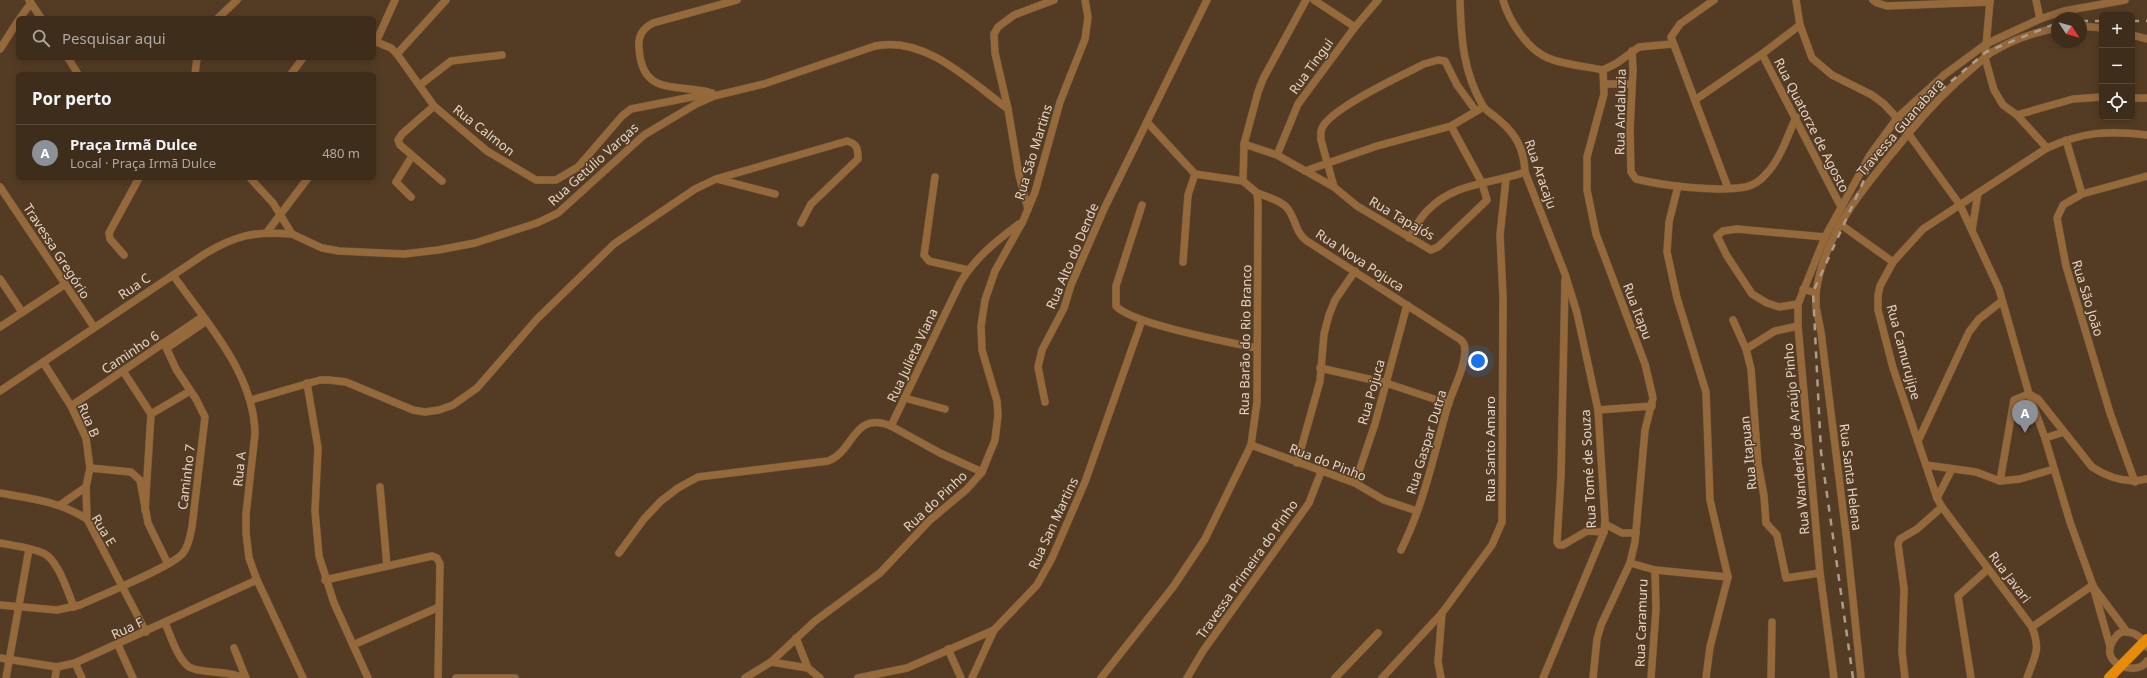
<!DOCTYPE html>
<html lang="pt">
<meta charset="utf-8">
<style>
:root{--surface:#3f2d1b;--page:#4a3928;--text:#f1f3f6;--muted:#ada8a3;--line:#58493a;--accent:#8c9099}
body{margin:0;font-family:"Noto Sans",sans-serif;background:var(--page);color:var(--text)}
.controls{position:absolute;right:12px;top:12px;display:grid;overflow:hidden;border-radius:6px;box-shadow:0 2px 10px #0003}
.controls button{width:36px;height:36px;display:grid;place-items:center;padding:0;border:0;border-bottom:1px solid var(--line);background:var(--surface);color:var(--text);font:20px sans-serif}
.compass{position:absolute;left:2051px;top:12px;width:36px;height:36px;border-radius:50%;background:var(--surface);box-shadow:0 2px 10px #0003;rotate:126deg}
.you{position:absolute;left:1478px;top:361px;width:14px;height:14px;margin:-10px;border:3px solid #fff;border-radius:50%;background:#1a73e8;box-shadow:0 0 0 6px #1a73e833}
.badge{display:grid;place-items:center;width:26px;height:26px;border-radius:50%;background:var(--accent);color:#fff;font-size:13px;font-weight:700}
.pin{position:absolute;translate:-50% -33px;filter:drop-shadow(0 1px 2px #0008)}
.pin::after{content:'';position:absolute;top:21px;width:14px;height:12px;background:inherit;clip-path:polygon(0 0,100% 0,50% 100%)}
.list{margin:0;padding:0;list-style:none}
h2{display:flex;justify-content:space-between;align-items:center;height:52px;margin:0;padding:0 16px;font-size:17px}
h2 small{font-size:13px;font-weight:400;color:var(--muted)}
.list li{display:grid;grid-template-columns:26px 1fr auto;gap:12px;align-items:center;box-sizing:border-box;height:56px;padding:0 16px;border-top:1px solid var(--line)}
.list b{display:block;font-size:15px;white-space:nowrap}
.list p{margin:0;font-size:13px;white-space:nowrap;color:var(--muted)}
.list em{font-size:13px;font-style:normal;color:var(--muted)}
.icon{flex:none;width:22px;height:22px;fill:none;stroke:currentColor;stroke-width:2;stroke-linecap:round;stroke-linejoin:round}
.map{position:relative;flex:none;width:2147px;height:678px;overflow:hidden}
.search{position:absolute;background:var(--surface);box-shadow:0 2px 10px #0003;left:16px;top:16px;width:360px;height:44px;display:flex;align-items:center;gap:10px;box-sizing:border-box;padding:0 14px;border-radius:6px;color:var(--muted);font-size:15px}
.panel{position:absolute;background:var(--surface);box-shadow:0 2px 10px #0003;left:16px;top:72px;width:360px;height:108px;border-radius:6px}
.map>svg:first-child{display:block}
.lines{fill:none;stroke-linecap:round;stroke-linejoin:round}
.street-casing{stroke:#715a44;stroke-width:8}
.primary-casing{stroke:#715a44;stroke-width:11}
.street{stroke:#96693b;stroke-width:7}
.primary{stroke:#e78c06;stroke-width:10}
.rail{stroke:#af9c8a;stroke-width:2.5;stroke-dasharray:7 7;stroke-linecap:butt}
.labels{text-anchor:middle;stroke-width:3;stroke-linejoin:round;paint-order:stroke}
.street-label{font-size:13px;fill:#e3d3c5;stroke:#543c24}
</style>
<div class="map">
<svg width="2147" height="678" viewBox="0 0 2147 678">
<rect width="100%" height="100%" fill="#543c24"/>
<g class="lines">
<g class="street-casing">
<g id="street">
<polyline points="29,0 41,18"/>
<polyline points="1314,0 1355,27"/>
<path d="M1460,0C1461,38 1463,72 1483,106C1486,111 1494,115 1499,120C1516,134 1524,149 1525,172L1565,274L1577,313L1598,410L1605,520L1604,532L1543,678"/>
<path d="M1503,0C1509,21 1527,49 1548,58C1564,65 1585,66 1603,70"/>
<polyline points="1714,0 1680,24 1671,37 1728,188"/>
<polyline points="1796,0 1800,25 1812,58 1832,75 1872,95 1884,104 1897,118 1960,205 1999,289 2029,394 2045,438 2070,522 2092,583 2110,646"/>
<polyline points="1873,0 1877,3 1887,6 1990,2"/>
<polyline points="1990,0 1985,58 1994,90 2003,105 2017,115 2047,148"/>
<polyline points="2036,0 2040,19"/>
<polyline points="20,18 31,3"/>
<polyline points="218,18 237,0"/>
<polyline points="2081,26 2102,28"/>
<polyline points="2132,35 2147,39"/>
<polyline points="374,41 391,48 397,54 434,106 487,151 536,180 556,180 578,167 622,116 631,109 712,93"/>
<polyline points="376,42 395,0"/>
<polyline points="0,49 18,21"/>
<path d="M1632,51L1633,70L1630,129L1631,172L1636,179C1665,186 1716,192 1746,187C1754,185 1761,180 1766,174C1780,160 1788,135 1796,117"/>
<polyline points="397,54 446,0"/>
<polyline points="1762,54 1841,207"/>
<polyline points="68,58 78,74"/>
<polyline points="1603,70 1617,63 1639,47 1672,44"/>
<polyline points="195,74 197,58"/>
<polyline points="291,74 303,58"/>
<polyline points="1604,84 1632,84"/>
<polyline points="420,85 451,61 502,55"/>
<path d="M708,92C673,84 642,95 639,48C638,36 642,29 653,23L737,0"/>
<polyline points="2132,98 2147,98"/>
<polyline points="1695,100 1762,54 1800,25"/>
<polyline points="434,106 402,134 398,140 400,145 442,181"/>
<polyline points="2017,115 2073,99 2102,97"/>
<polyline points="1147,122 1195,174 1243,181"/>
<polyline points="2066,140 2082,194"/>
<polyline points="1244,144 1277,155 1334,187 1357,206 1431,250 1438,247 1487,200 1482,183 1451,126"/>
<polyline points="1277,155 1298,104 1355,27 1378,0"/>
<polyline points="1305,171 1377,146 1451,126 1480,109"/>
<polyline points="935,177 924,255 929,261 968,270"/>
<path d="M250,178L273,203L292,234L322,248L339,251L404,254L438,250L475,243L537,223L558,213L644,135L696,104L714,96L764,84L875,46C925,35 971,82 1008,109"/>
<polyline points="717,179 775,194"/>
<polyline points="1678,186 1669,222 1667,252 1677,298 1706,392 1710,500 1728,577 1710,647 1706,678"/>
<polyline points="0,187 94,327"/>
<path d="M1334,187L1321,140C1321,136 1320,132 1322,128C1331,108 1403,75 1424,64L1438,60L1445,61L1457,85L1476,111"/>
<path d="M1257,193C1267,197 1281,200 1288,209C1296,220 1295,232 1307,241L1461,340L1464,344C1469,360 1453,389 1448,405C1434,454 1424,504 1401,550"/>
<polyline points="411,197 396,182 412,156"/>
<path d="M1142,205L1116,286V306C1132,324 1229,342 1256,348"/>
<polyline points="1028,209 1019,175 1008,109 995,53 994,34 998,27 1014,15 1054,0"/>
<polyline points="1840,224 1893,262"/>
<polyline points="1972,230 1978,193"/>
<polyline points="267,232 308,178"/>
<path d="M1409,238C1415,229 1420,217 1428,210C1455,182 1492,184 1525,172"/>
<polyline points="124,255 110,239 109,233 139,178"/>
<polyline points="1183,262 1188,195 1195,174"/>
<path d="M173,275C206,322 254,373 255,434L246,514V533L249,558L257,580L303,678"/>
<polyline points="0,279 22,312"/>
<polyline points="1565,280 1561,476 1557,542 1559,545 1563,545 1587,531 1604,532"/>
<polyline points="1803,289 1816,293 1816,307 1821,332 1847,542 1861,678"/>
<path d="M1816,293C1824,230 1870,180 1909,133C1929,108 1951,86 1975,66C1981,61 1987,54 1994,51C2012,40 2036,32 2057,28"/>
<polyline points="1798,304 1779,307 1767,303 1752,294 1727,256 1717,236 1723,231 1737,229 1825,237"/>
<polyline points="1733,320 1746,349 1751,369 1758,464 1764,496 1766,523 1777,535 1786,578 1820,573"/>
<polyline points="0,327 64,285"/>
<polyline points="167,348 205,322"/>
<polyline points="1746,349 1775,331 1798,326"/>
<polyline points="43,362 71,406 86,438 90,468 86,487 87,519"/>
<polyline points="1320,368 1386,383 1449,404"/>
<polyline points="123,371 151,414 145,510"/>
<polyline points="307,383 318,448 315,511 319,556 334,603 368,678"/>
<path d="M0,391L203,255C235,235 255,231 292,234"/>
<path d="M2029,394L2038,399L2092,467C2109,478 2127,484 2147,479"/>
<polyline points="905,398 945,409"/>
<path d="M251,400L320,380H329L346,382L413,410L425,412L439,410L453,405L477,388L537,319L614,244L695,189L716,179L847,141C857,144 858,148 858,159L811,204L801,223"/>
<polyline points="1045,402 1038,367 1042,350 1064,308 1071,285 1104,209 1207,0"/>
<polyline points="71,406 202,317"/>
<polyline points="1598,410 1652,406"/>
<polyline points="151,414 190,391"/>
<polyline points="2045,438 2064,432"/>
<polyline points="1918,441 1969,332 1979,319 2002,301"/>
<polyline points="1251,445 1355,483 1384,500 1417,511"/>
<polyline points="1297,463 1320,381 1324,334 1329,315 1335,300 1355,271"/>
<polyline points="1926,465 1976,472 2000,481 2020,479 2054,469"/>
<polyline points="90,468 131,472 140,480 148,523 168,564"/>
<path d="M982,472L940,453L891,426L960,283C975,258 996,241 1019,224"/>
<polyline points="2000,481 2014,400 2029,394"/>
<polyline points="2135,482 2110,413 2066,266 2057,218 2063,205 2082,194 2147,176"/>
<polyline points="1355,483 1375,424 1407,305"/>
<polyline points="380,487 387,566"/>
<path d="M0,493C33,499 58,501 87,519L146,632"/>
<polyline points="1937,498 1952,469"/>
<polyline points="60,505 86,487"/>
<polyline points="1605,524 1622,533 1636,533"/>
<path d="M0,543C14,546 30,547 43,553C58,559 68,593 74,607"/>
<path d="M619,553L644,519L661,501L678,488L698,477L828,461C854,452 853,410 891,426"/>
<polyline points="1630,563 1655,570 1728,577"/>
<polyline points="325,580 432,556 437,558 440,564 438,678"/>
<polyline points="2095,589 2127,632"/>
<path d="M0,605L57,610L80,605C99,596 174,566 183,553C189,546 190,536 192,527L205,417L196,399L176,369L164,343"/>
<path d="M165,623C171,636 177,658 189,667C200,674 228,670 244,678"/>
<polyline points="2032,627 2093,585"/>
<polyline points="796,638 808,668 820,678"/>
<polyline points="118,645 133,678"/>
<polyline points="353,645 439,607"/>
<path d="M2147,647C2143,639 2137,633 2128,632C2123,631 2118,633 2115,638C2095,663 2137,678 2147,661"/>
<polyline points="234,648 246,678"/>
<polyline points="948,649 961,678"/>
<polyline points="0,658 57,667 75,663 257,580"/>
<polyline points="771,662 808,668"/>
<polyline points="75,663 82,678"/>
<polyline points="6,678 29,549"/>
<polyline points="55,678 57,667"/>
<polyline points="456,678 515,678"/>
<polyline points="745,678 771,662 815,621 880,573 929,521 967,489 982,472 995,440 998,415 997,401 982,350 981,326 985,300 995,271 1023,221 1035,192 1060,102 1085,39 1088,17 1085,0"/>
<polyline points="858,678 907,668 994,630 1037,585 1052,558 1085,482 1142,320"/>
<polyline points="972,678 994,630"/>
<polyline points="1101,678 1173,587 1205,539 1251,445 1257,402 1258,204 1257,193 1243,181 1244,144 1258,92 1263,79 1306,0"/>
<polyline points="1187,678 1203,651 1309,503 1321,472"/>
<polyline points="1335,678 1378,633"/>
<polyline points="1382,678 1442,613 1492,545 1502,522 1503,297 1500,235 1506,179"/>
<polyline points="1441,678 1438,662 1442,613"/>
<polyline points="1593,678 1597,639 1601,625 1630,563 1635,542 1645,430 1653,398 1645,364 1596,234 1587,190 1587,157 1604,94 1603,70"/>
<polyline points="1651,678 1656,609 1655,570"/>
<polyline points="1771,678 1772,622"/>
<polyline points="1834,678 1820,573 1798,326 1798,304 1825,237 1870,155 1897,118 1944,75 1986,44 2040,19 2064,11 2125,0"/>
<polyline points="1905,678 1902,652 1904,589 1898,544 1900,539 1917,529 1942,507"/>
<polyline points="1971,678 1958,596 1988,569"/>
<path d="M2027,678C2035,655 2041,651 2032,627L1942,507L1937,498L1893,368L1878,310V296L1880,286L1893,262L1923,229L2047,148C2083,132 2107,130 2147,135"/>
</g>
</g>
<g class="primary-casing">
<polyline id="primary" points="2109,678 2147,639"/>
</g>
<use href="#street" class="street"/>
<use href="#primary" class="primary"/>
<g class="rail">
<polyline points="2081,21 2102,21"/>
<polyline points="2132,21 2147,21"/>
<polyline points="1853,678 1821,452 1813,292 1870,167 1903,126 1929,100 1986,52 2057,23"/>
</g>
</g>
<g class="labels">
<g class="street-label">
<text transform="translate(1311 66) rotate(-54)" y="5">Rua Tingui</text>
<text transform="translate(1620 112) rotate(-89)" y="5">Rua Andaluzia</text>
<text transform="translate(1812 125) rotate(63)" y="5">Rua Quatorze de Agosto</text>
<text transform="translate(1900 127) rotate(-49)" y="5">Travessa Guanabara</text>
<text transform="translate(484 130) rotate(38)" y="5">Rua Calmon</text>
<text transform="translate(1033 152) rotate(-73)" y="5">Rua São Martins</text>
<text transform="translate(593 164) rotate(-42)" y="5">Rua Getúlio Vargas</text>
<text transform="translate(1541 174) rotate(71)" y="5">Rua Aracaju</text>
<text transform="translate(1402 218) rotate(30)" y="5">Rua Tapajós</text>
<text transform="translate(57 251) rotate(57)" y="5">Travessa Gregório</text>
<text transform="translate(1072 256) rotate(-67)" y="5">Rua Alto do Dende</text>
<text transform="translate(1360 260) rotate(33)" y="5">Rua Nova Pojuca</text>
<text transform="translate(134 286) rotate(-34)" y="5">Rua C</text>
<text transform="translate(2088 298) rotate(73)" y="5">Rua São João</text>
<text transform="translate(1638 311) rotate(69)" y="5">Rua Itapu</text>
<text transform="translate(1245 340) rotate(-89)" y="5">Rua Barão do Rio Branco</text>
<text transform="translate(130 352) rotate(-34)" y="5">Caminho 6</text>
<text transform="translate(1904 352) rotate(75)" y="5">Rua Camurujipe</text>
<text transform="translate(912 355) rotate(-65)" y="5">Rua Julieta Viana</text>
<text transform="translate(1371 392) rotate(-74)" y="5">Rua Pojuca</text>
<text transform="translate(89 420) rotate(67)" y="5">Rua B</text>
<text transform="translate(1796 439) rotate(-95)" y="5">Rua Wanderley de Araújo Pinho</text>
<text transform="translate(1426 442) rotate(-73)" y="5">Rua Gaspar Dutra</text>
<text transform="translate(1490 449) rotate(-90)" y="5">Rua Santo Amaro</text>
<text transform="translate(1748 453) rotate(-96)" y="5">Rua Itapuan</text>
<text transform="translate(1328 462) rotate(21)" y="5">Rua do Pinho</text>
<text transform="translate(239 469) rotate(-84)" y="5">Rua A</text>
<text transform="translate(1588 469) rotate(-93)" y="5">Rua Tomé de Souza</text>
<text transform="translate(186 477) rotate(-83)" y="5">Caminho 7</text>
<text transform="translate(1851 477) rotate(83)" y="5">Rua Santa Helena</text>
<text transform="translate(935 501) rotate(-43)" y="5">Rua do Pinho</text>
<text transform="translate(1053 523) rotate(-65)" y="5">Rua San Martins</text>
<text transform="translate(104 530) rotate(59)" y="5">Rua E</text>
<text transform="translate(1247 569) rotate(-55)" y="5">Travessa Primeira do Pinho</text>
<text transform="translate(2010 577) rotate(53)" y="5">Rua Javari</text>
<text transform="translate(1641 623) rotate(-88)" y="5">Rua Caramuru</text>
<text transform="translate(127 628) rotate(-25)" y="5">Rua F</text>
</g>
</g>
</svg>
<div class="controls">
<button>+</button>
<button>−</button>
<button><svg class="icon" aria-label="locate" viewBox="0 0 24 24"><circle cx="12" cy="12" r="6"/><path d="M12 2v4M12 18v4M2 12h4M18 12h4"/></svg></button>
</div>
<svg class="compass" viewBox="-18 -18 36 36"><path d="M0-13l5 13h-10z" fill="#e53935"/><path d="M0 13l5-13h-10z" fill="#ada8a3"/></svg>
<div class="you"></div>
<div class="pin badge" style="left:2025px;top:433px">A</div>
<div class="search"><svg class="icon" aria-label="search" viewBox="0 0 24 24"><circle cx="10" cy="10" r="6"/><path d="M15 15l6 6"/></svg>Pesquisar aqui</div>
<section class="panel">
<h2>Por perto<small></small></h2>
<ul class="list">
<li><span class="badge">A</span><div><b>Praça Irmã Dulce</b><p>Local · Praça Irmã Dulce</p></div><em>480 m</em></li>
</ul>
</section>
</div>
